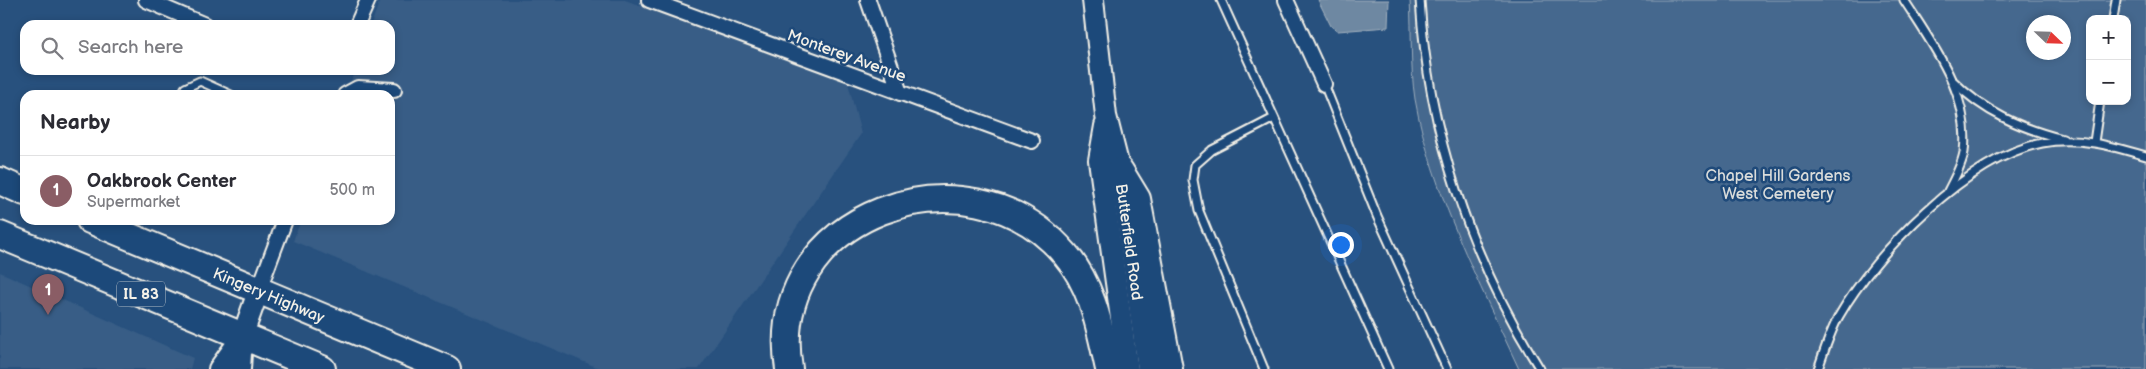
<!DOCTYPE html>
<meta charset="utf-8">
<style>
:root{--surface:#fff;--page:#f7f7f7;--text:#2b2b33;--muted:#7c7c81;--line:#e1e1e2;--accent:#8a5d65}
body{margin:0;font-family:"Balsamiq Sans",sans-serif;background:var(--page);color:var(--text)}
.controls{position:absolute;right:15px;top:15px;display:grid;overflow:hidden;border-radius:10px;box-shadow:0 2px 8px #0003}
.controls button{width:45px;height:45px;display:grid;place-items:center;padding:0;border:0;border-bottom:1px solid var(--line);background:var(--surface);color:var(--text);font:25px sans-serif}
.compass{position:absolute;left:2026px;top:15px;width:45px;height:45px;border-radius:50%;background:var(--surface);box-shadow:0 2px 8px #0003;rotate:113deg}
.you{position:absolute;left:1340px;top:244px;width:18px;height:18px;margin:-12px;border:4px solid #fff;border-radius:50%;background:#1a73e8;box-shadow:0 0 0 8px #1a73e833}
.badge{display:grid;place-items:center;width:32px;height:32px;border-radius:50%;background:var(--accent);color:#fff;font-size:16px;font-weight:700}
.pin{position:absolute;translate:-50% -41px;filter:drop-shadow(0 1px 2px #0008)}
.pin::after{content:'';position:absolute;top:26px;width:18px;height:15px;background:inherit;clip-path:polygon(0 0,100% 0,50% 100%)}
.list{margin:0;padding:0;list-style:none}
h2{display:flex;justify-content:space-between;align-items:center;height:65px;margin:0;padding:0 20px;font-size:21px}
h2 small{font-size:16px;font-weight:400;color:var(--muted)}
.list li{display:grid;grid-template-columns:32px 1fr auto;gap:15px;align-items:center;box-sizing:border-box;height:70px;padding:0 20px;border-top:1px solid var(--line)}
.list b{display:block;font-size:19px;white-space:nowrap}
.list p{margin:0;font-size:16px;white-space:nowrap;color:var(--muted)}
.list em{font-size:16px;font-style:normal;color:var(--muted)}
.icon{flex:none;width:28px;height:28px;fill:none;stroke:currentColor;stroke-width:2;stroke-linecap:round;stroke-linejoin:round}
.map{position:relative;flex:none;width:2146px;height:369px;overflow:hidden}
.search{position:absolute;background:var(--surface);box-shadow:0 2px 8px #0003;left:20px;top:20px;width:375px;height:55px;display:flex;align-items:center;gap:12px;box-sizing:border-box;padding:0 18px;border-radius:15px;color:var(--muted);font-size:19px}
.panel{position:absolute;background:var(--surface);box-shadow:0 2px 8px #0003;left:20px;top:90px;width:375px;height:135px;border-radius:15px}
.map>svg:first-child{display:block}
.built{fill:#375d86}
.green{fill:#45688e;stroke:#9cacbb;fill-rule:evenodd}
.water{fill:#6e88a2;stroke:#a4b2be}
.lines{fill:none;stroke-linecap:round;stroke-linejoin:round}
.lane-casing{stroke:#f4f1e8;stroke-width:11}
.street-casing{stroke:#f4f1e8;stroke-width:18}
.secondary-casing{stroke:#f4f1e8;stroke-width:24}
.highway-casing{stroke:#f4f1e8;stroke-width:30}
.lane{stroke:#1f4a7a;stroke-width:7}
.street{stroke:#1f4a7a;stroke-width:14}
.secondary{stroke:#1f4a7a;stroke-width:20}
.highway{stroke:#1f4a7a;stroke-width:26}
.labels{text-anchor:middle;stroke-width:5;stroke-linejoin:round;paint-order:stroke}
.shield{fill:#1f4a7a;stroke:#b4bfc7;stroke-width:1}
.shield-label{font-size:15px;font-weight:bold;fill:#f4f1e8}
.street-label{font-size:16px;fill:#f4f1e8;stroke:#1f4a7a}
.park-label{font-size:16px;fill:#dadcda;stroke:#1f4a7a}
</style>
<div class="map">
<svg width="2146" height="369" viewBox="0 0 2146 369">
<rect width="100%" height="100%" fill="#28517e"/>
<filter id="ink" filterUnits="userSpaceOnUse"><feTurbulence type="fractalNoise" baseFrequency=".02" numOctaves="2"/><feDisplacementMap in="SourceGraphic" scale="10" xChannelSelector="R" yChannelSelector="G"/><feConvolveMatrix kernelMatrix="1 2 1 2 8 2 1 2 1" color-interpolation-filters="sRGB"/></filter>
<g filter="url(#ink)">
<g class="built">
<polygon points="380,0 625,0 848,83 861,134 699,369 601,369 293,241 301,220 390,220 390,95 346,95 355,70 390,70 390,25 371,25"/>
<polygon points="0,272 193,358 190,369 0,369"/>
</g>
<path class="green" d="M1410,0H2146V369H1519C1480,285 1431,190 1415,99C1410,67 1412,32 1410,0ZM2090,19H2127V101H2090ZM2034,22H2064V52H2034Z"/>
<polygon class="water" points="1318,0 1389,0 1388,27 1338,31 1331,26"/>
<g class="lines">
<g class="lane-casing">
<g id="lane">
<polyline points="1221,0 1388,369"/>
<path d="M1420,0C1428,131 1470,258 1540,369"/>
<path d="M1904,0C1933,45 1971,95 1964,152C1962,165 1954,179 1948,191"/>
<polyline points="2113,19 2116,0"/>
<path d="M1953,81C1984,112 2020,128 2063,139"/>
<polyline points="1324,84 1377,216 1447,369"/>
<polyline points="182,95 185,88 200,81 231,95"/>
<polyline points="2094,142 2100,101"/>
<polyline points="1264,369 1199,211 1193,180 1195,165 1212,150 1274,118"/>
<path d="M1818,369C1824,352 1830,332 1839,316C1876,252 1967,158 2042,143C2078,136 2112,146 2146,156"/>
</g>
</g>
<g class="street-casing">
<g id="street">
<polyline points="146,0 205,25"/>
<polyline points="649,0 1032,141"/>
<polyline points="868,0 900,93"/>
<polyline points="1286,0 1324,84"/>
<polyline points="357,25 368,0"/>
<polyline points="345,95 358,88 394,90"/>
<polyline points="258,292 285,220"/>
</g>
</g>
<g class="secondary-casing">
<g id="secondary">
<path id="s1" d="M1093,0L1106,116L1120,171L1148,369"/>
<polyline points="1105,126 1099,160 1128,369"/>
<polyline points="219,369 242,337"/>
<polyline points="240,369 242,337 258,292"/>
</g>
</g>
<g class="highway-casing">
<g id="highway">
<polyline points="1120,171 1137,199 1169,369"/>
<polyline points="0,181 25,192"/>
<path id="s2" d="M90,220L447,369"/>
<polyline points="0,235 322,369"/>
<path d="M789,369C763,214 969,141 1065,254C1093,286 1100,329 1109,369"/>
</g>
</g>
<use href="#lane" class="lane"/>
<use href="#street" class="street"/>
<use href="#secondary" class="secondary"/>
<use href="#highway" class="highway"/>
</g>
</g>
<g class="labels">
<rect class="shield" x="117" y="281.5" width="48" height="25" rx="4"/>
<g class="shield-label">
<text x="141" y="299">IL 83</text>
</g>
<g class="street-label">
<text transform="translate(847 55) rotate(20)" y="6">Monterey Avenue</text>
<text dy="6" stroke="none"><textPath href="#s1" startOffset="245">Butterfield Road</textPath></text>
<text dy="6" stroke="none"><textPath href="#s2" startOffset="194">Kingery Highway</textPath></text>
</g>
<g class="park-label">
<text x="1778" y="181">Chapel Hill Gardens<tspan x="1778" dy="18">West Cemetery</tspan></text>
</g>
</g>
</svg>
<div class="controls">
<button>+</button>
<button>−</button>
</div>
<svg class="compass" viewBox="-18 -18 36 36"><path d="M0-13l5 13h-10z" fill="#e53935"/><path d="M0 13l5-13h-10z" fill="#7c7c81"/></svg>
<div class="you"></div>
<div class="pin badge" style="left:48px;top:315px">1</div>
<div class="search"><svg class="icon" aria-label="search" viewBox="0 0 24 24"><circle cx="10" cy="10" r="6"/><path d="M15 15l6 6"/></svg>Search here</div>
<section class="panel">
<h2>Nearby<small></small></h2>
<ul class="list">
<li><span class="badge">1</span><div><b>Oakbrook Center</b><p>Supermarket</p></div><em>500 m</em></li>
</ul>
</section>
</div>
